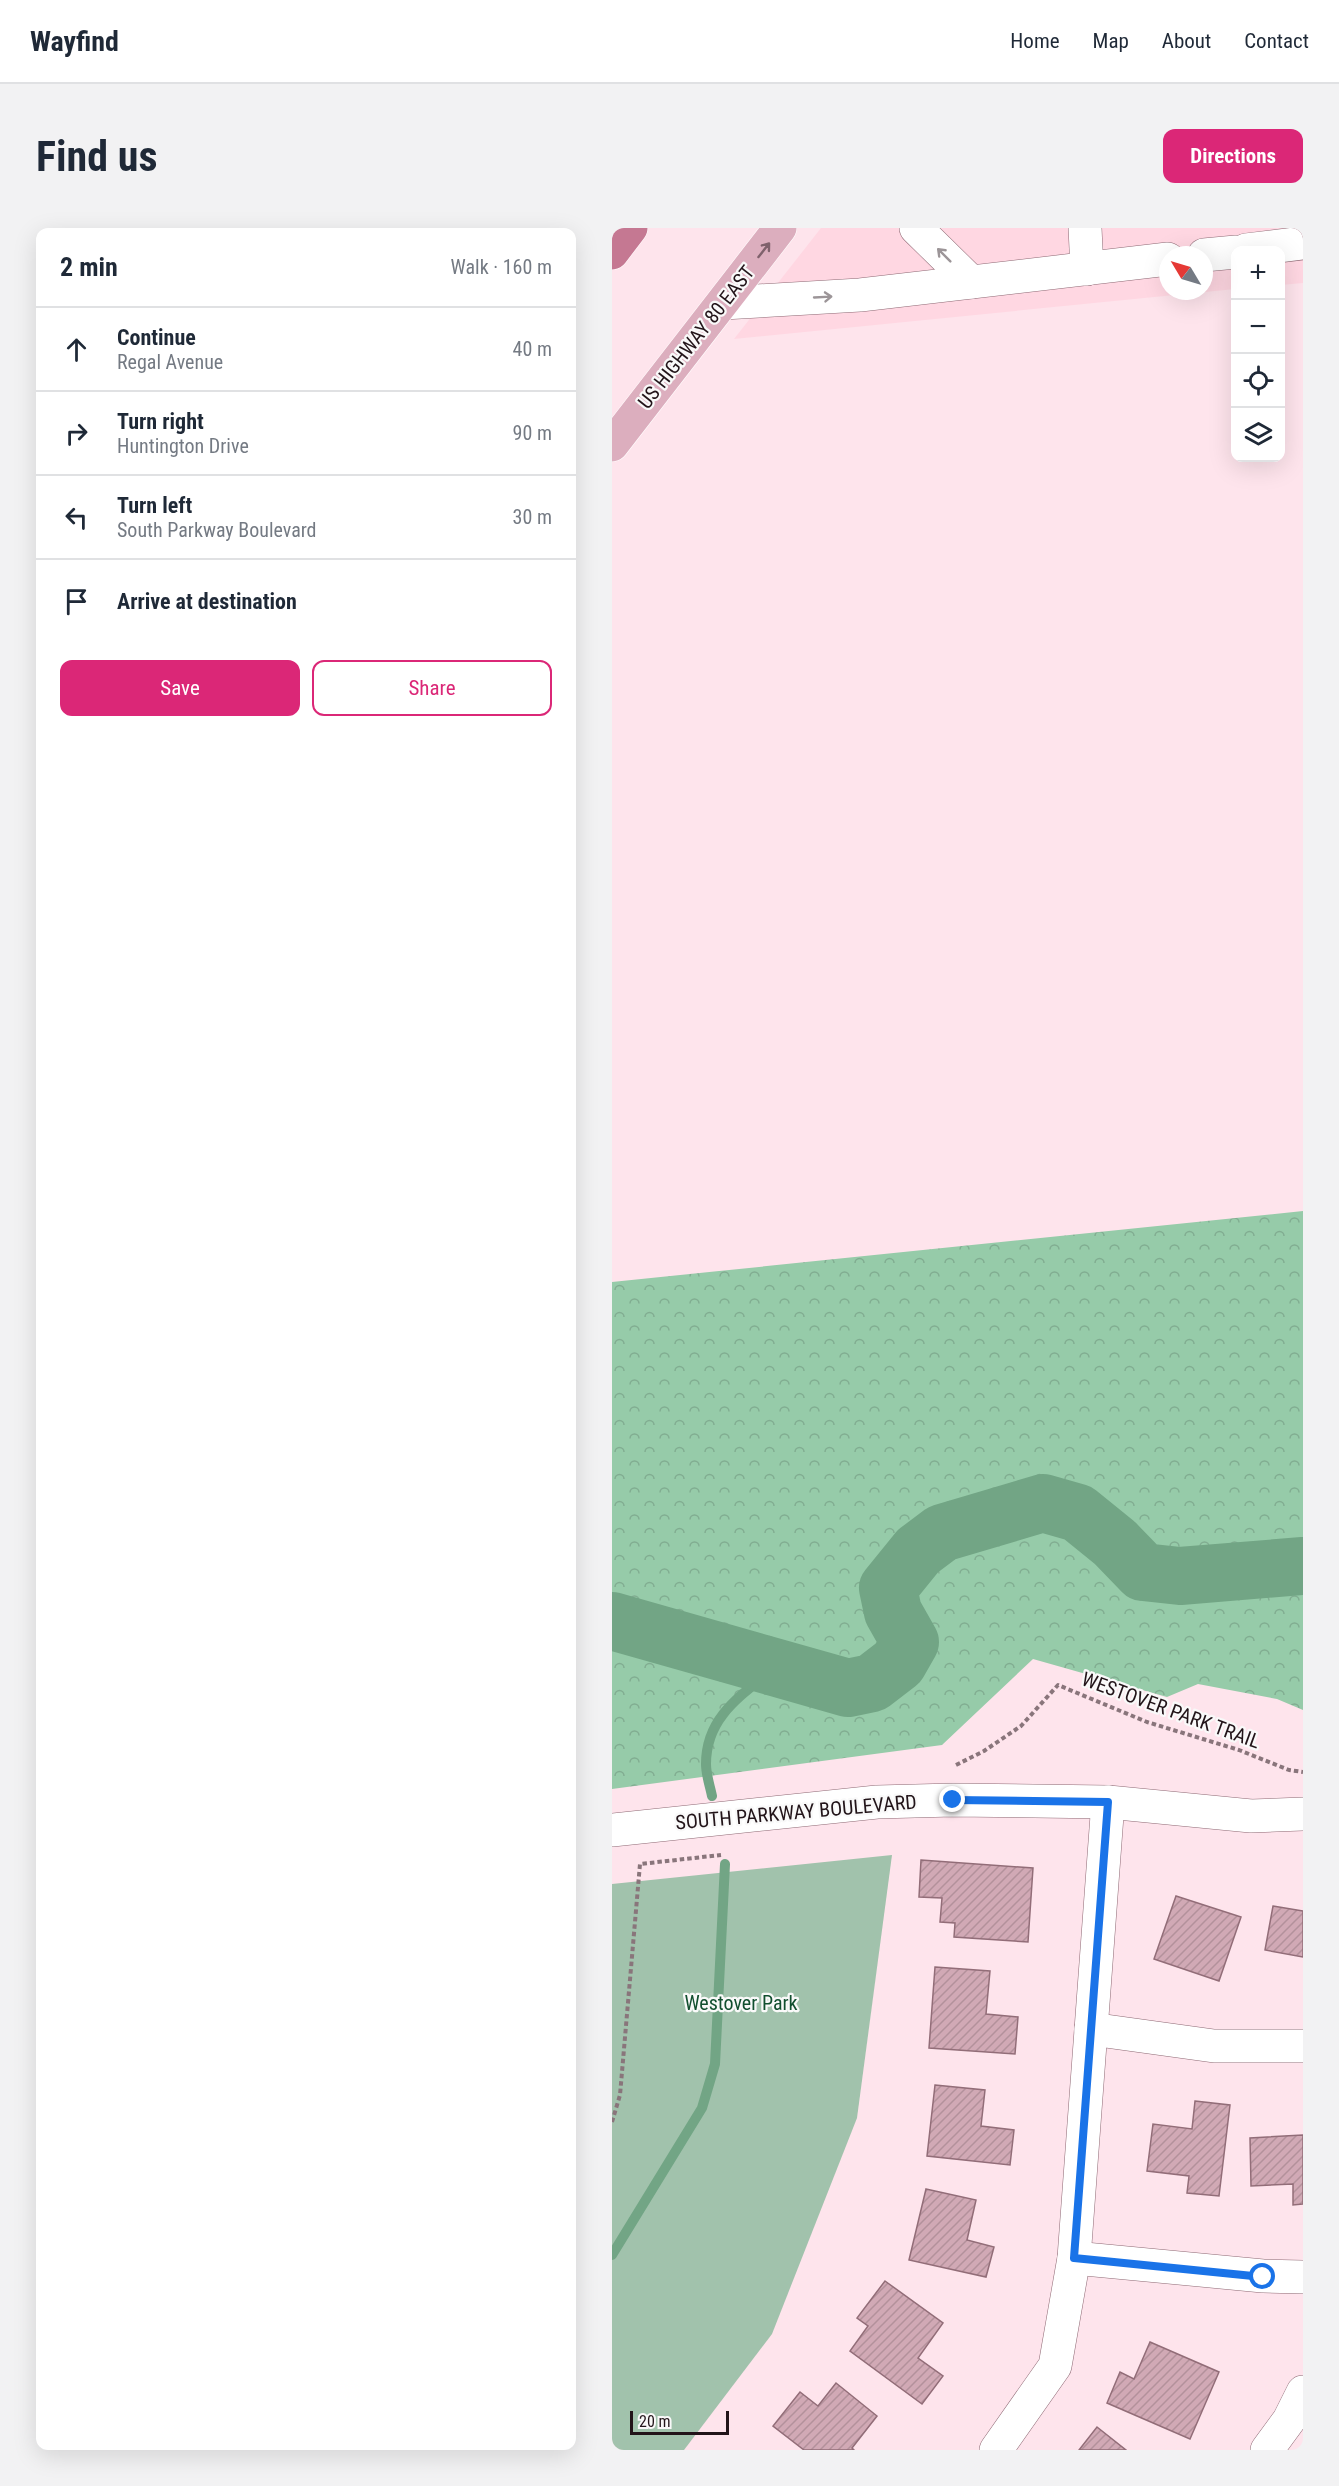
<!DOCTYPE html>
<meta charset="utf-8">
<style>
:root{--surface:#fff;--page:#f2f2f3;--text:#1f2937;--muted:#747a83;--line:#e0e1e3;--accent:#db2777}
body{margin:0;font-family:"Roboto Condensed",sans-serif;background:var(--page);color:var(--text)}
.controls{position:absolute;right:18px;top:18px;display:grid;overflow:hidden;border-radius:12px;box-shadow:0 6px 24px #0002}
.controls button{width:54px;height:54px;display:grid;place-items:center;padding:0;border:0;border-bottom:2px solid var(--line);background:var(--surface);color:var(--text);font:30px sans-serif}
.compass{position:absolute;left:547px;top:18px;width:54px;height:54px;border-radius:50%;background:var(--surface);box-shadow:0 6px 24px #0002;rotate:308deg}
.scale{position:absolute;left:18px;bottom:15px;width:99px;box-sizing:border-box;padding-left:6px;border:3px solid #221419;border-top:0;font-size:16px;line-height:21px;white-space:nowrap;color:#221419;-webkit-text-stroke:4px #f9f9f9;paint-order:stroke}
.stop{position:absolute;width:18px;height:18px;margin:-14px;border:4px solid #1a73e8;border-radius:50%;background:#fff}
.stop.end{background:#1a73e8;border-color:#fff;box-shadow:0 2px 6px #0008}
.list{margin:0;padding:0;list-style:none}
h2{display:flex;justify-content:space-between;align-items:center;height:78px;margin:0;padding:0 24px;font-size:26px}
h2 small{font-size:20px;font-weight:400;color:var(--muted)}
.list li{display:grid;grid-template-columns:39px 1fr auto;gap:18px;align-items:center;box-sizing:border-box;height:84px;padding:0 24px;border-top:2px solid var(--line)}
.list b{display:block;font-size:22px;white-space:nowrap}
.list p{margin:0;font-size:20px;white-space:nowrap;color:var(--muted)}
.list em{font-size:20px;font-style:normal;color:var(--muted)}
.actions{display:flex;gap:12px;padding:18px 24px}
.actions a{flex:1;padding:14px 0;border:2px solid var(--accent);border-radius:12px;text-align:center;font-size:21px;color:var(--accent)}
.actions .main{background:var(--accent);color:#fff}
.icon{flex:none;width:33px;height:33px;fill:none;stroke:currentColor;stroke-width:2;stroke-linecap:round;stroke-linejoin:round}
.map{position:relative;flex:none;width:691px;height:2222px;overflow:hidden;border-radius:12px}
header{display:flex;align-items:center;gap:36px;box-sizing:border-box;height:84px;padding:0 30px;background:var(--surface);border-bottom:2px solid var(--line)}
header strong{font-size:28px}
nav{display:flex;gap:33px;margin-inline-start:auto;font-size:21px}
.intro{display:flex;align-items:center;justify-content:space-between;box-sizing:border-box;height:144px;padding:0 36px}
h1{margin:0;font-size:42px}
.button{padding:15px 27px;border-radius:12px;background:var(--accent);color:#fff;font-size:21px;font-weight:700}
main{display:flex;gap:36px;padding:0 36px}
aside{flex:1;background:var(--surface);border-radius:12px;box-shadow:0 6px 24px #0002}
.map>svg:first-child{display:block}
.built{fill:#ffd7e2;fill-rule:evenodd}
.green{fill:#a1c2ac}
.forest{fill:url(#forest-crowns)}
.lines{fill:none;stroke-linecap:round;stroke-linejoin:round}
.stream{stroke:#72a585;stroke-width:10}
.river{stroke:#72a585;stroke-width:58}
.building{fill:url(#building-hatch);stroke:#926d78;stroke-width:1.5}
.minor-casing{stroke:#8e6974;stroke-width:34}
.major-casing{stroke:#fff;stroke-width:34}
.highway-casing{stroke:#fff;stroke-width:34}
.path{stroke:#89757b;stroke-width:4;stroke-dasharray:4.5 3;stroke-linecap:butt}
.minor{stroke:#fff;stroke-width:33}
.major{stroke:#dcaebe;stroke-width:33}
.highway{stroke:#c57892;stroke-width:33}
.oneway{stroke:#7f616c}
.oneway2{stroke:#9c9598}
.route{stroke:#1a73e8;stroke-width:8}
.labels{text-anchor:middle;stroke-width:4.5;stroke-linejoin:round;paint-order:stroke}
.street-label{font-size:20px;fill:#221419;stroke:#f9f9f9}
.park-label{font-size:20px;fill:#114f2f;stroke:#f9f9f9}
</style>
<header>
<strong>Wayfind</strong>
<nav><a>Home</a><a>Map</a><a>About</a><a>Contact</a></nav>
</header>
<div class="intro"><h1>Find us</h1><a class="button">Directions</a></div>
<main>
<aside>
<h2>2 min<small>Walk · 160 m</small></h2>
<ul class="list">
<li><svg class="icon" aria-label="ahead" viewBox="0 0 24 24"><path d="M12 20V5M6 11l6-6 6 6"/></svg><div><b>Continue</b><p>Regal Avenue</p></div><em>40 m</em></li>
<li><svg class="icon" aria-label="right" viewBox="0 0 24 24"><path d="M7 20v-9h11M14 6l5 5-5 5"/></svg><div><b>Turn right</b><p>Huntington Drive</p></div><em>90 m</em></li>
<li><svg class="icon" aria-label="left" viewBox="0 0 24 24"><path d="M17 20v-9H6M10 6l-5 5 5 5"/></svg><div><b>Turn left</b><p>South Parkway Boulevard</p></div><em>30 m</em></li>
<li><svg class="icon" aria-label="arrive" viewBox="0 0 24 24"><path d="M6 21V4h12l-3 4 3 4H6"/></svg><div><b>Arrive at destination</b></div></li>
</ul>
<div class="actions"><a class="main">Save</a><a>Share</a></div>
</aside>
<div class="map">
<svg width="691" height="2222" viewBox="0 0 691 2222">
<defs>
<pattern id="forest-crowns" width="20" height="18" patternUnits="userSpaceOnUse" patternTransform="scale(1.5)"><rect width="20" height="18" fill="#96cba9"/><path d="M2 6a3 3 0 1 1 6 0M12 15a3 3 0 1 1 6 0" fill="none" stroke="#81ad91"/></pattern>
<pattern id="building-hatch" width="6" height="6" patternUnits="userSpaceOnUse" patternTransform="scale(1.5)"><rect width="6" height="6" fill="#d1a9b5"/><path d="M-1 1l2-2M0 6l6-6M5 7l2-2" fill="none" stroke="#b3919b"/></pattern>
</defs>
<rect width="100%" height="100%" fill="#fee4ec"/>
<path class="built" d="M209,0H691V55L669,57L668,22H624L623,61L122,111ZM556,27H592V63H556Z"/>
<polygon class="green" points="280,1627 245,1890 160,2106 72,2222 0,2222 0,1656"/>
<polygon class="forest" points="691,983 691,1482 665,1471 586,1456 555,1469 421,1431 330,1517 0,1561 0,1054"/>
<g class="lines">
<g class="stream">
<path d="M100,1568C98,1558 94,1547 94,1536C94,1488 130,1467 164,1439"/>
<polyline points="0,2027 90,1880 103,1836 113,1636"/>
</g>
<polyline class="river" points="0,1393 236,1460 260,1455 286,1435 298,1414 281,1384 276,1360 306,1323 330,1305 431,1275 466,1285 503,1315 531,1344 568,1348 691,1338"/>
</g>
<g class="building">
<polygon points="309,1632 421,1640 416,1714 342,1709 343,1695 328,1694 330,1670 307,1669"/>
<polygon points="564,1668 629,1689 607,1753 542,1731"/>
<polygon points="661,1678 691,1683 691,1729 653,1722"/>
<polygon points="323,1739 378,1743 374,1786 406,1789 403,1826 317,1820"/>
<polygon points="323,1857 373,1862 369,1898 402,1902 398,1937 315,1928"/>
<polygon points="583,1873 618,1877 607,1968 575,1965 577,1948 535,1943 541,1896 580,1901"/>
<polygon points="691,1907 691,1976 681,1977 681,1956 639,1958 638,1910"/>
<polygon points="314,1961 364,1972 355,2012 382,2019 374,2049 297,2032"/>
<polygon points="273,2053 331,2095 306,2130 331,2148 310,2176 238,2123 256,2098 245,2090"/>
<polygon points="538,2114 607,2144 578,2211 495,2175 508,2144 522,2151"/>
<polygon points="224,2155 265,2188 240,2220 242,2222 192,2222 161,2198 188,2164 206,2178"/>
<polygon points="485,2199 514,2222 467,2222"/>
</g>
<g class="lines">
<g class="minor-casing">
<g id="minor">
<polyline points="304,0 359,54"/>
<polyline points="473,0 475,41"/>
<polyline points="634,22 691,15"/>
<polyline points="592,27 624,24"/>
<polyline points="111,75 248,67 556,31"/>
<polyline points="0,1602 265,1574 341,1572 496,1574 639,1588 691,1586"/>
<polyline points="479,1801 602,1818 691,1818"/>
<polyline points="462,2030 651,2048 691,2049"/>
<polyline points="384,2222 443,2138 462,2030 496,1574"/>
<polyline points="655,2222 677,2192 691,2164"/>
</g>
</g>
<g class="major-casing">
<polyline id="major" points="0,217 168,0"/>
</g>
<g class="highway-casing">
<polyline id="highway" points="0,25 19,0"/>
</g>
<g class="path">
<polyline points="344,1537 372,1523 409,1498 446,1457 535,1494 627,1522 677,1542 691,1544"/>
<polyline points="0,1894 8,1867 28,1636 109,1627"/>
</g>
<use href="#minor" class="minor"/>
<use href="#major" class="major"/>
<use href="#highway" class="highway"/>
</g>
<defs><path id="oneway-shaft" d="M-6 0H5M1.5-3L5.5 0L1.5 3" fill="none" stroke-width="1.6" stroke-linecap="round" stroke-linejoin="round" transform="scale(1.5)"/></defs>
<use class="oneway" href="#oneway-shaft" transform="translate(152 22) rotate(-52)"/>
<g class="oneway2">
<use href="#oneway-shaft" transform="translate(332 27) rotate(-135)"/>
<use href="#oneway-shaft" transform="translate(211 69) rotate(-3)"/>
</g>
<g class="lines">
<polyline class="route" points="341,1572 496,1574 462,2030 651,2049"/>
</g>
<g class="labels">
<g class="street-label">
<text transform="translate(84 109) rotate(-52)" y="7">US HIGHWAY 80 EAST</text>
<text transform="translate(559 1482) rotate(20)" y="7">WESTOVER PARK TRAIL</text>
<text transform="translate(184 1584) rotate(-5)" y="7">SOUTH PARKWAY BOULEVARD</text>
</g>
<g class="park-label">
<text x="129" y="1782">Westover Park</text>
</g>
</g>
</svg>
<div class="controls">
<button>+</button>
<button>−</button>
<button><svg class="icon" aria-label="locate" viewBox="0 0 24 24"><circle cx="12" cy="12" r="6"/><path d="M12 2v4M12 18v4M2 12h4M18 12h4"/></svg></button>
<button><svg class="icon" aria-label="layers" viewBox="0 0 24 24"><path d="M12 4l9 5-9 5-9-5zM3 14l9 5 9-5"/></svg></button>
</div>
<svg class="compass" viewBox="-18 -18 36 36"><path d="M0-13l5 13h-10z" fill="#e53935"/><path d="M0 13l5-13h-10z" fill="#747a83"/></svg>
<div class="scale">20 m</div>
<div class="stop" style="left:651px;top:2049px"></div>
<div class="stop end" style="left:341px;top:1572px"></div>
</div>
</main>
